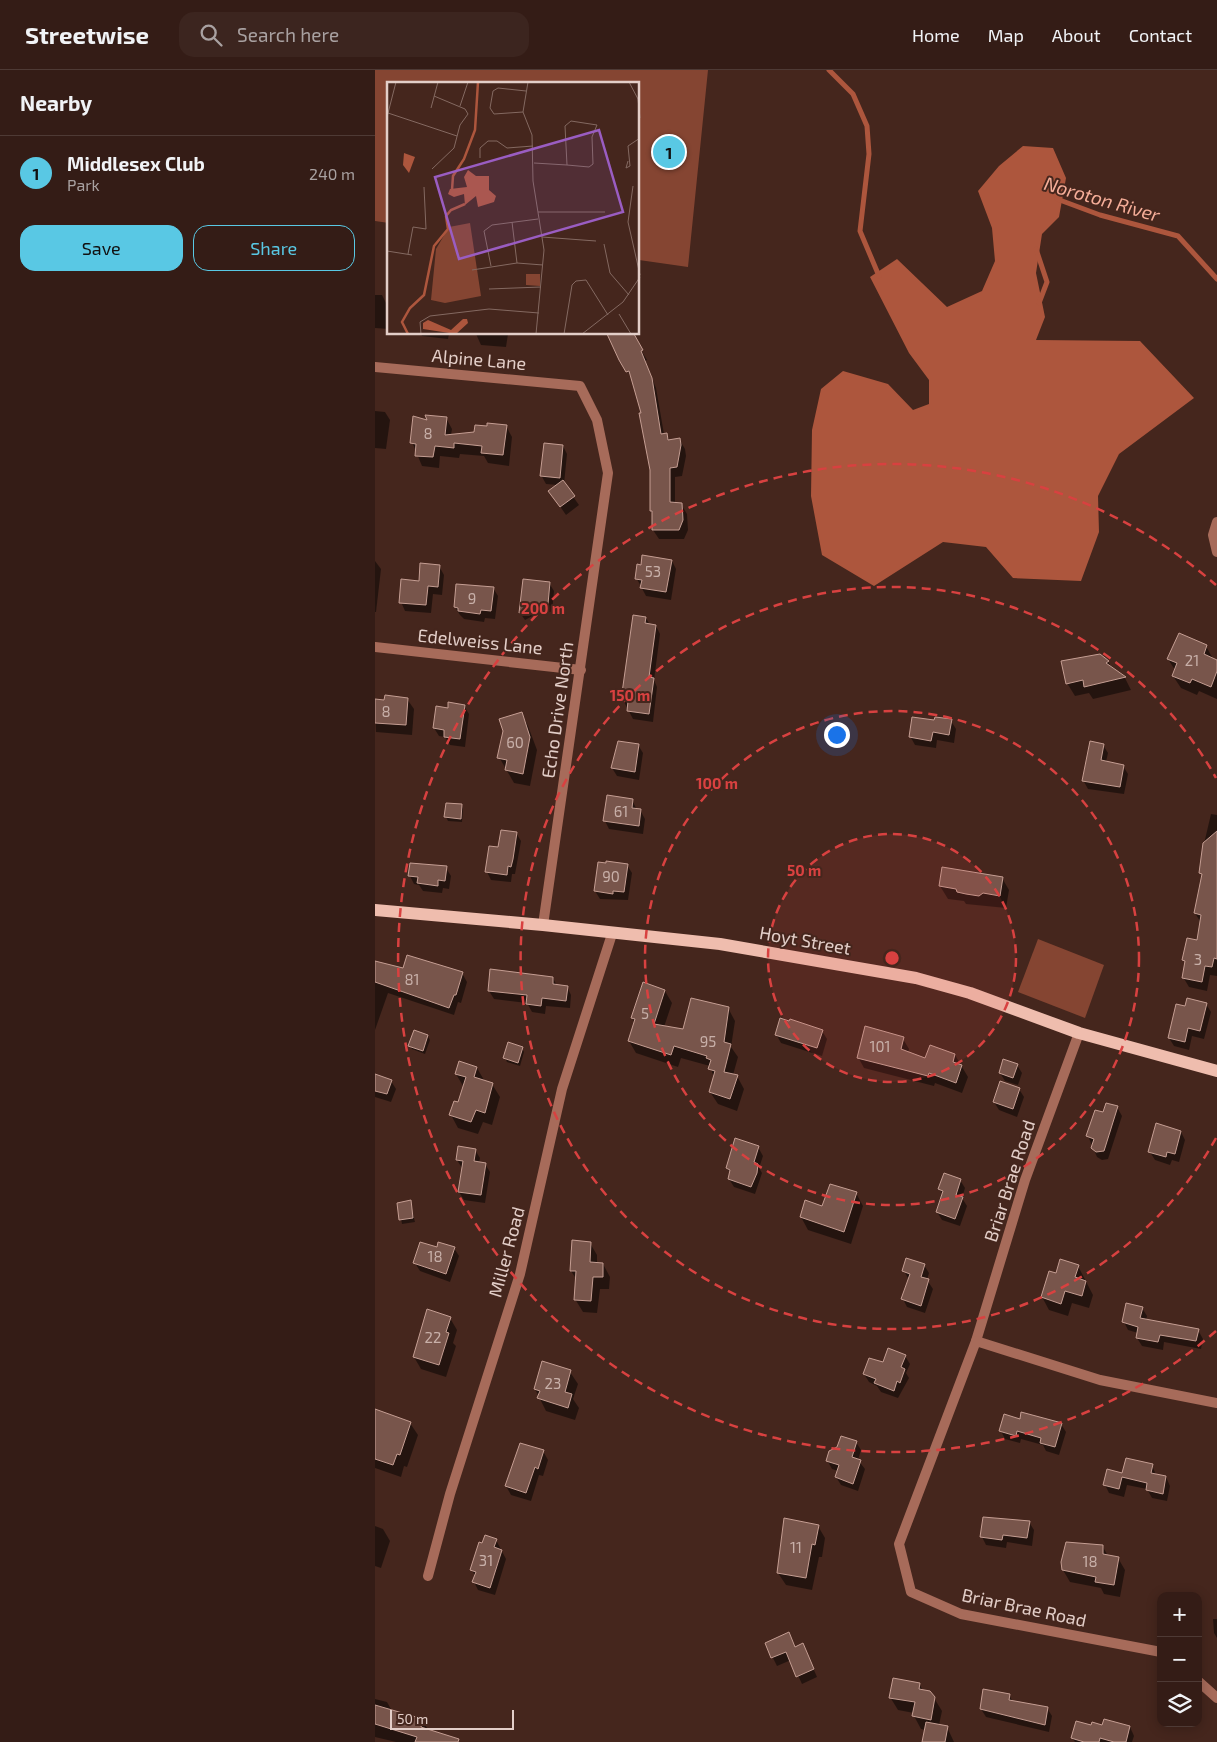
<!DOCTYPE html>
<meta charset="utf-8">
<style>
:root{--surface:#341c16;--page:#3c251f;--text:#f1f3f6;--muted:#a9a1a1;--line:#4e3a35;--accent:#59c8e4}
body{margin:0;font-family:"Exo 2",sans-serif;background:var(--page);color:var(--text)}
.controls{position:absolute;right:15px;bottom:15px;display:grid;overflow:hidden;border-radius:10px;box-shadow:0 2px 12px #0003}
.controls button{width:45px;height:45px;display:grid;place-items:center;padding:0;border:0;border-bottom:1px solid var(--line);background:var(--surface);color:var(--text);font:25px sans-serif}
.scale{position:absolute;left:15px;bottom:12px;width:124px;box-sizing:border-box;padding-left:5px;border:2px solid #e3cec8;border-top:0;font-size:14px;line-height:18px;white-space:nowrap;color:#e3cec8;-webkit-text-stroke:4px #45261d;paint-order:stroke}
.you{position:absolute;left:461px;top:664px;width:18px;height:18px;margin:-12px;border:4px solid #fff;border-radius:50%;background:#1a73e8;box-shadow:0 0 0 8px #1a73e833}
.badge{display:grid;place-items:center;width:32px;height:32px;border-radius:50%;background:var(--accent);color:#111;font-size:16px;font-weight:700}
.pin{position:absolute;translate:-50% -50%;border:2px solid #fff;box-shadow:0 1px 5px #0006}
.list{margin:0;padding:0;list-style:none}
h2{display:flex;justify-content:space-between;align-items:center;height:65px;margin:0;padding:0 20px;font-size:21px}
h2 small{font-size:16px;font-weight:400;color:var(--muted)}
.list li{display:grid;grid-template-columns:32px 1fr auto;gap:15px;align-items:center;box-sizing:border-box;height:75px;padding:0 20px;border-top:1px solid var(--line)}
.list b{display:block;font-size:19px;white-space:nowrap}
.list p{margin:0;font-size:16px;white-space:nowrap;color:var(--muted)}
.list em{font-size:16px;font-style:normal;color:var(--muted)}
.actions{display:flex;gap:10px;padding:15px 20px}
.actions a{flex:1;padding:11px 0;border:1px solid var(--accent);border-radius:15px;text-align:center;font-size:18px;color:var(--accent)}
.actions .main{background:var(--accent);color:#111}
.icon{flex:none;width:28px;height:28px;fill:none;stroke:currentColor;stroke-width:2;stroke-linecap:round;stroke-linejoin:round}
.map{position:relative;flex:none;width:842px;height:1672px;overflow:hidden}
header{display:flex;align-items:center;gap:30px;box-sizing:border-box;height:70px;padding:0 25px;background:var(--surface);border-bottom:1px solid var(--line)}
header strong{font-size:24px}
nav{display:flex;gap:28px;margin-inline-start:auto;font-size:18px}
.search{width:350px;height:45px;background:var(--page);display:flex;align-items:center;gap:12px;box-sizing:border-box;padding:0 18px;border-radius:15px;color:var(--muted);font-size:19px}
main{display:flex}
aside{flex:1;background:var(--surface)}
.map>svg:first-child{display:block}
.green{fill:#854532}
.water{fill:#ad563d}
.shadow{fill:#0007}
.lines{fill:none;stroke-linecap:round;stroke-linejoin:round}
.stream{stroke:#ad563d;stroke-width:5}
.building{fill:#78554b;stroke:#c59e93}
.minor{stroke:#a76b5a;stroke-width:10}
.primary{stroke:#efbdae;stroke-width:12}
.ring{fill:none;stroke:#d84140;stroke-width:2.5;stroke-dasharray:9 6}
.labels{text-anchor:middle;stroke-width:4;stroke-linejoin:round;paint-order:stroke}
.number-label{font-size:15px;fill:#c8b0a9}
.street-label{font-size:18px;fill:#e3cec8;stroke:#45261d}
.water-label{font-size:19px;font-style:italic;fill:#f6ae99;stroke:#45261d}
.inset-river{fill:none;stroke:#ad563d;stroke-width:2.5}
.inset-road{fill:none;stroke:#846961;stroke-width:1}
.view{fill:#9a5dc2;fill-opacity:0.15;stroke:#9a5dc2;stroke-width:2.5}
.inset-edge{fill:none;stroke:#e3cec8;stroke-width:2.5}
.centre{fill:#d84140;stroke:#45261d;stroke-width:2.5}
.ring-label{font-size:15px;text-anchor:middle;font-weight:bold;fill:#d84140;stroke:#45261d;stroke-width:4;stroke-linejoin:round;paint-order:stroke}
</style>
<header>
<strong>Streetwise</strong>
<div class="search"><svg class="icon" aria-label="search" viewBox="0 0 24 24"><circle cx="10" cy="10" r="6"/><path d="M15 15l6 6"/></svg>Search here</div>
<nav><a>Home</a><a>Map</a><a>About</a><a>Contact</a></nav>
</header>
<main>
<aside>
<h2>Nearby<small></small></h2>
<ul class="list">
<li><span class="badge">1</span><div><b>Middlesex Club</b><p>Park</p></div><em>240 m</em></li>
</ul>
<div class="actions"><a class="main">Save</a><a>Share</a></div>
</aside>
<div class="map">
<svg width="842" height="1672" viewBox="0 0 842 1672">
<rect width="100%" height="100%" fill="#45261d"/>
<g class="green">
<polygon points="0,0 333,0 313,197 264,190 264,14 14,14 14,153 0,151"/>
<polygon points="663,869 729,895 710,948 643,922"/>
</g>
<polygon class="water" points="648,76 678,78 691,108 684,147 667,164 661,203 670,247 661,270 765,271 819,328 744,384 723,426 724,462 706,511 638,508 611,477 568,472 499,516 447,485 436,426 437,360 446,319 468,301 513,314 538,340 554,334 554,310 534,283 495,207 522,189 572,237 607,221 620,191 617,158 603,121 624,96"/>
<g class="shadow">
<polygon points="0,225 7,225 14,239 14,259 0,258"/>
<polygon points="46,264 74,264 73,269 47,266"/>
<polygon points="101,264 133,264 131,277 106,275"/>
<polygon points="234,264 256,264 272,290 270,291 281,318 289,364 291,364 295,371 304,369 310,379 311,386 307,406 300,407 300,433 306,434 312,444 313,460 309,469 284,469 278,460 278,445 276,441 277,400 268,344 258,311"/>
<polygon points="0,341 10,342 15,350 11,379 0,378"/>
<polygon points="71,348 77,359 76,365 100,363 131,356 137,367 134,396 113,393 109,386 85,384 84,388 65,386 64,398 47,396 37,372 54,352"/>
<polygon points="188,376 192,384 189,414 204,435 191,445 180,429 183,415 171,414 166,405"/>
<polygon points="0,491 6,499 1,542 0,542"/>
<polygon points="297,491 301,499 296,530 271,526 262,509"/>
<polygon points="64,496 69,505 67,525 58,524 56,543 30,541 26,532"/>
<polygon points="149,510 174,513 179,521 177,542 167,541 150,550 145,543"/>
<polygon points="118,518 123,526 120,549 110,548 109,552 89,549 85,545 80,537"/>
<polygon points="271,548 275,555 281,556 285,564 279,610 282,617 278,652 258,649 248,630"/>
<polygon points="831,576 838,589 842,591 842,629 824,621 822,625 806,618 798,606 800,600 793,589"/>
<polygon points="733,591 737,599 750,608 756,620 718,629 714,623 700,626 692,613"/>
<polygon points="32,629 39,639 37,665 1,662 0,631"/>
<polygon points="89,636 94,644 90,677 75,675 70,667 64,666 59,658 62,637 74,639"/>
<polygon points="146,643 153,656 162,680 155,716 139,713 124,687"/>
<polygon points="576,651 581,659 579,673 562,670 561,678 540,675 535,666 560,652"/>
<polygon points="263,675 268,683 264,710 242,706 237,698"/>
<polygon points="728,675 733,683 731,692 748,696 753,704 749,724 713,719 708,710"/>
<polygon points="257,730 262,740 265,740 270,749 268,764 234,759 230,751"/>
<polygon points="86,735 88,739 87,752 73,751 71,747"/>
<polygon points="836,744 842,745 842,906 835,905 832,921 814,917 808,907 823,872 826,853 820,843 827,806 826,803 828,778"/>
<polygon points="141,763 146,771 140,804 137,804 136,812 116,810 112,802 124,779"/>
<polygon points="252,795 257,803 253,830 225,829 220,821"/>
<polygon points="71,798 76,806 74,819 68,818 67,823 48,821 44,815 39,814 35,806"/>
<polygon points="627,808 634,820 631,838 591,834 589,831 573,829 565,816"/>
<polygon points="0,892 28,900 87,903 92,912 86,933 83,932 79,945 13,923 0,960"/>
<polygon points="178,908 182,916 192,917 196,925 195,938 171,936 170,944 157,942 152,933 119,929 114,921"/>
<polygon points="290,921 297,933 289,957 309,961 353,938 360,951 356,977 363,987 358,1005 362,1006 369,1019 362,1041 343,1034 335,1022 339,1008 335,996 306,988 303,997 261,983 254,971 260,953 257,948"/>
<polygon points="831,934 836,942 829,969 817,966 814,980 799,976 794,968 811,937"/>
<polygon points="447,961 452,969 447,986 406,973 401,964"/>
<polygon points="39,962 53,966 55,970 50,984 37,979 35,976"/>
<polygon points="528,969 534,979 533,983 551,990 580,985 593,1007 587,1023 560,1013 559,1016 489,998 483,987"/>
<polygon points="147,978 149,982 145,996 132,992 130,988"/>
<polygon points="642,995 647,1003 643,1015 630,1011 625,1003"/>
<polygon points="102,998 109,1010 117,1014 125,1027 117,1055 108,1052 103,1064 83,1058 76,1045 84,1034 88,1016 81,1004"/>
<polygon points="0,1004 16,1011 21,1019 16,1032 0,1027"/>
<polygon points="644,1019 649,1027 642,1047 624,1040 619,1032"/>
<polygon points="742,1037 747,1046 733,1089 727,1090 722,1087 713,1066 729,1044"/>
<polygon points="806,1062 810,1070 804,1092 797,1090 795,1095 780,1090 775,1082"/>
<polygon points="383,1077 388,1086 384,1098 387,1103 380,1124 359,1117 354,1109 356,1104 352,1098"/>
<polygon points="100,1080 105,1088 104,1093 110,1094 115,1102 110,1133 89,1130 84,1122 87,1098 82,1090"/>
<polygon points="585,1110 590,1118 587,1128 592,1136 585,1156 567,1150 562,1142 568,1125 565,1119"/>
<polygon points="481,1123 488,1136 476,1174 433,1160 426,1147"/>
<polygon points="35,1132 40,1152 27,1154 23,1134"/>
<polygon points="215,1173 222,1185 222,1194 228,1194 235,1207 234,1219 225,1219 222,1243 208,1242 200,1229 202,1210 196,1201"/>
<polygon points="79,1178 84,1186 75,1212 45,1201 40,1193 62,1179"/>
<polygon points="549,1195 554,1203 552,1210 558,1219 550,1243 532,1237 528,1229 534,1210 529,1201"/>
<polygon points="703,1196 718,1225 714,1238 697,1233 693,1246 674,1240 667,1227 681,1204"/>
<polygon points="767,1238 772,1246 771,1250 823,1260 828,1269 826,1279 789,1272 788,1280 767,1276 762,1268 763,1263 753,1260 749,1252"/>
<polygon points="75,1248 82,1260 78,1273 81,1276 71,1307 46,1299 39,1287"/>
<polygon points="530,1286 535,1294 531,1303 534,1308 523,1328 506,1322 502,1316 494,1312 489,1304"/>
<polygon points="195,1302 203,1314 198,1329 204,1338 200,1350 171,1341 160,1319"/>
<polygon points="0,1347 35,1353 43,1365 32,1397 29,1396 26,1407 0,1398"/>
<polygon points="645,1350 686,1354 691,1362 684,1385 671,1381 668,1375 646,1369 645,1373 630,1369 626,1361"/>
<polygon points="481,1372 486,1380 483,1390 490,1399 483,1421 466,1415 461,1407 463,1401 457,1399 452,1390"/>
<polygon points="146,1374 168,1381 173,1390 168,1406 164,1405 156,1431 136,1425 131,1416"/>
<polygon points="777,1395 781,1405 791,1407 795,1416 792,1431 777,1428 772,1419 752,1415 749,1427 734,1423 730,1415 748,1404"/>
<polygon points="654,1452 659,1460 657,1476 632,1472 631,1478 611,1475 607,1467"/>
<polygon points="0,1456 8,1459 15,1471 6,1498 0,1496"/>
<polygon points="443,1456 450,1468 447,1487 444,1487 437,1520 411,1515 403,1503"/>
<polygon points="121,1470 131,1489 120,1525 103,1520 99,1512 101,1507 96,1499"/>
<polygon points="728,1477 733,1486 743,1488 750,1500 745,1527 729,1524 726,1518 695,1512 688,1500"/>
<polygon points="838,1549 842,1549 842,1568 839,1563"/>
<polygon points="413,1563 421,1578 428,1575 442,1607 427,1614 416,1590 402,1596 391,1574"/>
<polygon points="545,1615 548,1621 559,1628 567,1641 564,1655 572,1657 579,1672 549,1672 551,1660 546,1659 539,1646 539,1643 523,1640 515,1627"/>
<polygon points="634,1625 638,1632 672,1638 677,1646 674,1662 611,1647 606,1639"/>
<polygon points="0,1629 12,1632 17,1641 47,1650 54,1661 66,1672 21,1672 0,1667"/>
<polygon points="728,1657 755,1657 759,1666 757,1672 700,1672 697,1668"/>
</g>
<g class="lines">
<g class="stream">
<polyline points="454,0 478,24 492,56 494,84 485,161 504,206"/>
<polyline points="682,129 725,145 803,166 842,209"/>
<polyline points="661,179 672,212 664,233"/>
</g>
</g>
<g class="building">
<polygon points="232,264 259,264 268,280 266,281 277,308 286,364 292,363 293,370 305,368 306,375 302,397 295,398 295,432 307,433 308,450 304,460 277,460 277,441 275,441 275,400 264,343 266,343 254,301 251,302 244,290"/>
<polygon points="50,345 72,347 70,365 99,362 100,355 112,356 112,353 132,355 128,385 106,383 107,376 79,373 79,378 60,376 58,387 40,386 41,374 35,373 38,346 52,350"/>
<polygon points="169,373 188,375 185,408 165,406"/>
<polygon points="188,410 200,426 185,437 173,421"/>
<polygon points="267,485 297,490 291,522 265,518 267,510 260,509 262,494 266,495"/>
<polygon points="45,493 65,495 63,517 53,516 51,535 24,533 26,509 44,511"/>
<polygon points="148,509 175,512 173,534 162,533 144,543"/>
<polygon points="81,514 119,517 116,541 106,540 105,544 83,541 83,538 79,537"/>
<polygon points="258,545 271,547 270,553 281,555 274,607 279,608 274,644 252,641 253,631 246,630"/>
<polygon points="804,563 832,575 829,584 842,590 842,601 836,617 817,609 815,613 797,606 802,593 792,589"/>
<polygon points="725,584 734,591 731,593 751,607 709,617 708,610 691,614 686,591"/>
<polygon points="10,625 33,628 31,655 0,653 0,629 9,630"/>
<polygon points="73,632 90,635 85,669 69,667 69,660 58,658 61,636 73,638"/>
<polygon points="147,642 155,667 148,704 130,700 132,690 122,688 128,661 124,649"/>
<polygon points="537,647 559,650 560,647 577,649 574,665 558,662 556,671 534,667"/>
<polygon points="243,671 264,674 260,702 236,698"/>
<polygon points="715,671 729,674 726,690 749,695 745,717 707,711"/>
<polygon points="232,725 258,729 257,738 266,739 264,756 228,751"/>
<polygon points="71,733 87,734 86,749 69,747"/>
<polygon points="126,760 142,762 138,789 136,797 133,796 132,805 110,802 114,776 123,777"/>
<polygon points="842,761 842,889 839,888 837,897 830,896 827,912 807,908 810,891 807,890 812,868 822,870 826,845 819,843 827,804 824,803 828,773"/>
<polygon points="231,791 253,794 249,822 238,821 238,824 219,821 223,792 231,793"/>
<polygon points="35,793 72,796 70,811 63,810 63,816 42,813 43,807 33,806"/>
<polygon points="567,797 628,807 625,826 608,823 604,826 591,824 582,822 581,819 564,816"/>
<polygon points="32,885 88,902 81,925 79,925 74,938 0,912 0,891 28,898"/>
<polygon points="115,899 178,907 178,914 193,916 191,931 167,928 166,936 151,934 152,925 113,921"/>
<polygon points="268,912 290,920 279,954 308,959 316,928 354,937 349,972 356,974 349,1002 363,1005 355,1029 334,1022 340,1001 333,999 336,990 331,988 332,986 299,976 296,985 253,971 260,949 256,948"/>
<polygon points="812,928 832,933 825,961 813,958 810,972 793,968 801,934 810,936"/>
<polygon points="405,948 414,951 415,949 448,960 442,978 400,965"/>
<polygon points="490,956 529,967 526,979 550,988 555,975 580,984 578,992 587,995 581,1013 554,1003 553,1006 482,988"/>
<polygon points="39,960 53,965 48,981 33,976"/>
<polygon points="133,972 148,977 143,993 128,988"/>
<polygon points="628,989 643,994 638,1008 624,1003"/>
<polygon points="84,991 102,997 99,1007 118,1013 110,1043 101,1040 96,1052 74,1045 79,1031 83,1032 91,1007 80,1004"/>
<polygon points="0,1004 17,1010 12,1024 0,1021"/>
<polygon points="625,1011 645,1018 638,1039 618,1032"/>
<polygon points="731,1033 743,1036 729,1081 721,1082 716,1078 719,1069 711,1066 720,1040 728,1042"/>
<polygon points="781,1053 806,1061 800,1084 792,1082 791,1087 773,1082"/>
<polygon points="360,1068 384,1076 379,1092 383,1094 382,1103 376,1117 353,1109 355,1100 351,1098"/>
<polygon points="83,1076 101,1079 99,1091 111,1093 106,1125 83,1122 88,1091 81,1090"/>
<polygon points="569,1103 586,1109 581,1125 588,1127 580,1149 561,1142 568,1121 563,1119"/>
<polygon points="455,1114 482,1122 469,1162 425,1147 430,1130 447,1136"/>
<polygon points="36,1130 38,1148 24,1150 22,1133"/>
<polygon points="197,1170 216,1172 215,1192 228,1193 228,1207 218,1207 216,1231 199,1230 201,1201 195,1201"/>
<polygon points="45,1172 62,1177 63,1172 80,1177 71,1204 38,1193"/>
<polygon points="531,1188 550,1194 546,1207 554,1209 546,1236 526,1229 535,1204 527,1201"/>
<polygon points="685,1189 704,1195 700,1207 711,1211 707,1226 690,1221 686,1234 666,1227 674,1201 681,1203"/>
<polygon points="751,1233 768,1237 765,1248 824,1259 821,1271 785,1265 783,1272 761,1268 763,1257 747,1252"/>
<polygon points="52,1239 76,1247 71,1262 74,1263 64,1295 38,1287"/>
<polygon points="513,1278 531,1285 526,1297 530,1299 525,1313 522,1311 519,1321 499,1313 501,1309 488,1304 494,1288 508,1292"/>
<polygon points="167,1291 196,1300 190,1322 197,1324 193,1338 162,1328 165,1321 159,1319"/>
<polygon points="0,1339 36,1352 25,1385 22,1384 18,1395 0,1389"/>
<polygon points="646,1342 687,1353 680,1377 665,1373 666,1368 642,1361 641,1366 624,1361 629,1344 645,1349"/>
<polygon points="466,1366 482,1371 477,1387 486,1390 478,1414 460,1407 464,1395 451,1391 454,1381 462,1377"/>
<polygon points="145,1373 169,1380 163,1399 160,1397 151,1423 130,1416"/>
<polygon points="751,1388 778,1394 776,1403 791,1406 788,1424 771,1420 772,1413 747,1407 744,1419 728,1415 732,1399 747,1403"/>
<polygon points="608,1447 655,1451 652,1468 628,1465 627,1470 605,1467"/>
<polygon points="409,1448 444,1455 440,1475 437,1474 431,1508 402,1503"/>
<polygon points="110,1465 122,1469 119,1477 127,1480 115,1518 97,1512 101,1502 95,1500 104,1472 107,1473"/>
<polygon points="691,1472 728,1475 728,1484 744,1487 739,1515 720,1512 721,1507 687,1500 686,1492"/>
<polygon points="414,1562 420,1577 428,1573 439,1599 421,1607 411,1582 396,1588 390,1573"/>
<polygon points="518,1608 545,1613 544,1619 555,1621 560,1627 556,1650 537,1646 540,1632 514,1628"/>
<polygon points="608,1619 635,1624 634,1630 673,1637 670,1655 605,1639"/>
<polygon points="0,1635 48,1649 46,1657 84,1669 83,1672 40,1672 42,1667 0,1654"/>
<polygon points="729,1649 755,1656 751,1672 739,1672 725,1668 724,1672 709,1672 696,1668 701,1651 716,1655 717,1652 727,1655"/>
<polygon points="551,1652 573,1656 570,1672 547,1672"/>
</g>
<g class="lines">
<g class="minor">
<polyline points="0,297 205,316 222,350 233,403 168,855"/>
<polyline points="842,452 838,465 842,482"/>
<polyline points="0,577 206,600"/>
<polyline points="601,1271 650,1110 704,963"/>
<polyline points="53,1506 75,1424 145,1204 187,1019 237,864"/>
<polyline points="786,1582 586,1544 536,1522 524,1474 601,1271 725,1310 842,1333"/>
<polyline points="823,1611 842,1628"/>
</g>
<polyline class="primary" points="0,840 168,855 345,874 541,908 595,923 704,963 842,1001"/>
</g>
<circle cx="517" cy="888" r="124" fill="#d84140" fill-opacity=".12"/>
<g class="ring">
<circle cx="517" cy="888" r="124"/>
<circle cx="517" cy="888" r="247"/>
<path d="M841 1068A371 371 0 1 1 841 708"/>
<path d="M841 1261A494 494 0 1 1 841 515"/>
</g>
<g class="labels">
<g class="number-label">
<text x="53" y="369">8</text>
<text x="278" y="507">53</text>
<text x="97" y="534">9</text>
<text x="817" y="596">21</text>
<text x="11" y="647">8</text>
<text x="140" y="678">60</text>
<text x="246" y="747">61</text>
<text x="236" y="812">90</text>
<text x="823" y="895">3</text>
<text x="37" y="915">81</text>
<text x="270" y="949">5</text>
<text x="333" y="977">95</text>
<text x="505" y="982">101</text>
<text x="60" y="1192">18</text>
<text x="58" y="1273">22</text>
<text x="178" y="1319">23</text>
<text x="421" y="1483">11</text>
<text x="111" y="1496">31</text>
<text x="715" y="1497">18</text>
</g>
<g class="street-label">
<text transform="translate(104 290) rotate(5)" y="6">Alpine Lane</text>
<text transform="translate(105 572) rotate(6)" y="6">Edelweiss Lane</text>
<text transform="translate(183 640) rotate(-82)" y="6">Echo Drive North</text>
<text transform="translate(430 871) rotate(10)" y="6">Hoyt Street</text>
<text transform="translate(635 1111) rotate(-72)" y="6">Briar Brae Road</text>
<text transform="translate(132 1182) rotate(-75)" y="6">Miller Road</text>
<text transform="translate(649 1538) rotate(12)" y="6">Briar Brae Road</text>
</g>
<g class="water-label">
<text transform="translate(727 129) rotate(16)" y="7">Noroton River</text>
</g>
</g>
<g transform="translate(12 12)">
<rect width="252" height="252" fill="#45261d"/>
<path d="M83,141L94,214L58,221L44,218L49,167L62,145ZM139,192H153V204L139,203Z" fill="#854532"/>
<path d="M17,71L28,75L22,91L16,83ZM81,88L89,94H102V108L109,114L107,120L91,125L89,114L78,123L77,112L67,115L61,112L63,107L80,105L77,95ZM76,237H80L81,241L69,252L36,247V241L41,238L64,248Z" fill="#ad563d"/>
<path class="inset-river" d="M65,108L66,94L77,77L88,48L91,0M21,252L15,240L23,226L37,213L47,164L61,147L59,134L64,128L78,122"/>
<path class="inset-road" d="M141,0L136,30L145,53L146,99L157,168L149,252M242,0L251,17L253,36M73,24L81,0M44,26L51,0M136,30L107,32L103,26L106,9L111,6L139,9M1,31L70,54M0,35L9,0M184,39L210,43L205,55L206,82L202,85L180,83L178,44ZM93,76V66L101,59H110L120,66L146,64M241,79L239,86L243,84L241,64L253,56M147,81L180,83M45,87L67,66L73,43L81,32L78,27L47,14M246,104L241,140L253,193M151,130H218M125,140L130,181M155,155L209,159M217,162L223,191L242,213M0,169L25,173M21,172L26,145L39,147L37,105M104,184L97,149L105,143L151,137M85,188L130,181L156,183M102,207L154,205M232,232L244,252M34,252L33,240L43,234L102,227L152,231M177,252L185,203L189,199L199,198L221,233M195,252L236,220L253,195"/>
<path class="view" d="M212,48L236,130L72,177L48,95Z"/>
<rect width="252" height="252" class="inset-edge"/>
</g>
<circle cx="517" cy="888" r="8" class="centre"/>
<g class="ring-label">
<text x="168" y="544">200 m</text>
<text x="255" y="631">150 m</text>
<text x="342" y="719">100 m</text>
<text x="429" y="806">50 m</text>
</g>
</svg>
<div class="controls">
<button>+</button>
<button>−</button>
<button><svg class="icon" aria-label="layers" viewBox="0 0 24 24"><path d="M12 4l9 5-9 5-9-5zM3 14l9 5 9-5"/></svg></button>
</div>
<div class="scale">50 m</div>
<div class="you"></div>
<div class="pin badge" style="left:294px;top:82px">1</div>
</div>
</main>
